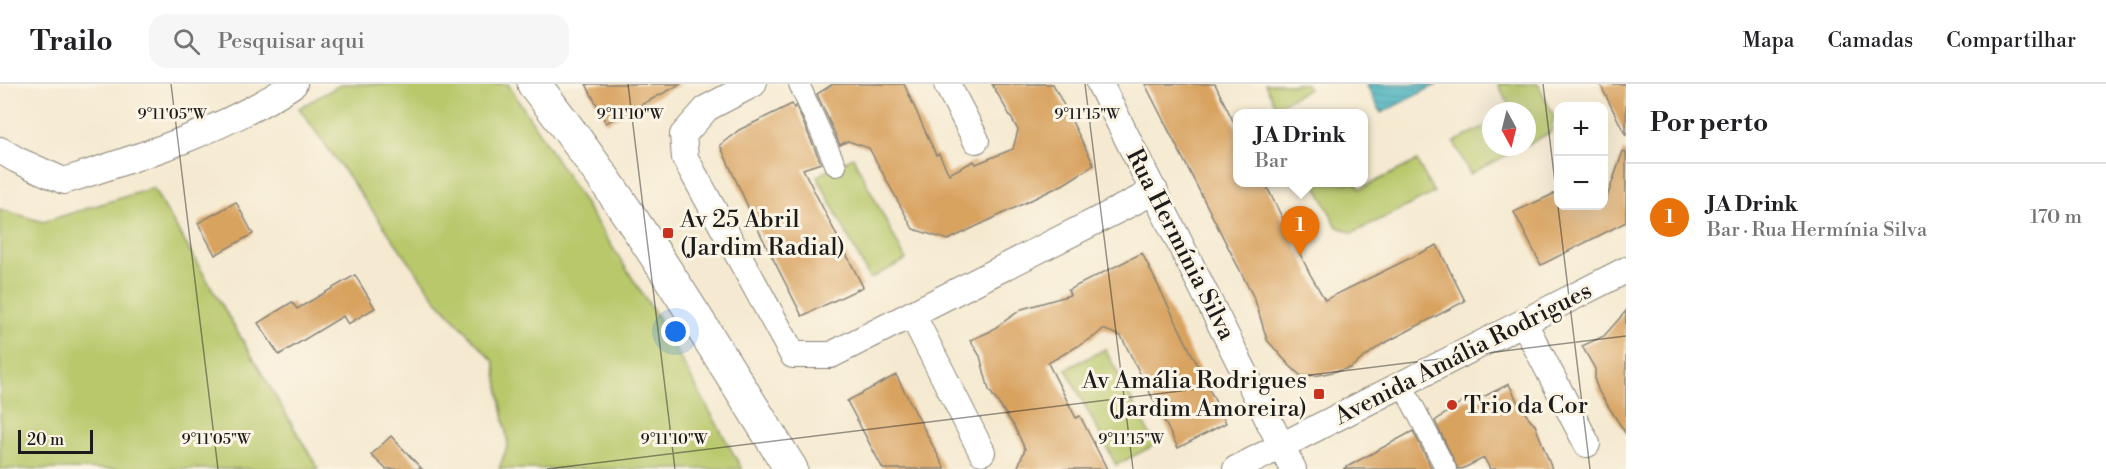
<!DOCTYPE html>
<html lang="pt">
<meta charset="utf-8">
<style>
:root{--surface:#fff;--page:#f6f6f6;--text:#202124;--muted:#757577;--line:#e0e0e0;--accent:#1a73e8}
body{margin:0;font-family:"Libre Bodoni",serif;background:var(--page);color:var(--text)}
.controls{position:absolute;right:18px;top:18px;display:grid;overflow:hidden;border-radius:12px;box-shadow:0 6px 24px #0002}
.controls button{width:54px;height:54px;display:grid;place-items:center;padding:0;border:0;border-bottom:2px solid var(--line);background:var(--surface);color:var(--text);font:30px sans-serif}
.compass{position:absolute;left:1482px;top:18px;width:54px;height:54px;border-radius:50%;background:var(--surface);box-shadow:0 6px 24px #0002;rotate:173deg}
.scale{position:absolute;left:18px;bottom:15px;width:75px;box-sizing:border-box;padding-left:6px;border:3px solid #1c1c1c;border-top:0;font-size:16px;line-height:21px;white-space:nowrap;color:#1c1c1c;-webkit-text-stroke:4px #fcf5e5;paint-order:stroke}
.you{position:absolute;left:676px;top:248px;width:21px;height:21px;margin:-15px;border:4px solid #fff;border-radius:50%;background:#1a73e8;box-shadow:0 0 0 9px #1a73e833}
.badge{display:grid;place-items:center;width:39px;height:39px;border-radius:50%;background:var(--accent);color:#fff;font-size:20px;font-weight:700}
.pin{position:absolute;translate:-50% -50px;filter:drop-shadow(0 2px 3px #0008)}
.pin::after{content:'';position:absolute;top:32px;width:21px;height:18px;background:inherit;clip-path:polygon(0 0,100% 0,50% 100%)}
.popup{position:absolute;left:1233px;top:25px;width:135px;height:78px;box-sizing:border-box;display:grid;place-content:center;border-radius:12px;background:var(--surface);filter:drop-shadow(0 2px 4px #0005);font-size:20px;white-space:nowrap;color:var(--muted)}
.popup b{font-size:22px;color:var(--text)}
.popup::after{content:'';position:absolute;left:50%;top:100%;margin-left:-12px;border:12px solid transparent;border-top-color:var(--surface)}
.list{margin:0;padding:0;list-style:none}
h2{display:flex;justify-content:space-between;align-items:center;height:78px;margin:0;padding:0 24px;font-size:26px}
h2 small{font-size:20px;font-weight:400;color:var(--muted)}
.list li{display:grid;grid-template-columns:39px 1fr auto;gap:18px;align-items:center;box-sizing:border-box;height:108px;padding:0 24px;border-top:2px solid var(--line)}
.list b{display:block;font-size:22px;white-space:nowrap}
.list p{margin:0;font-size:20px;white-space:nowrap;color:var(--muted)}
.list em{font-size:20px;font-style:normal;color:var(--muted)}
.icon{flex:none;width:33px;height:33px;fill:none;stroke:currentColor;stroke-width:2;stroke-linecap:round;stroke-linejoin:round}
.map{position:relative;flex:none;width:1626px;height:385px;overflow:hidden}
header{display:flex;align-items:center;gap:36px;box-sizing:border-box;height:84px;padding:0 30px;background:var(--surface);border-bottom:2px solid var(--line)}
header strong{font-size:28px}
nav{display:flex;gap:33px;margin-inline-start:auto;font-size:21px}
.search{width:420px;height:54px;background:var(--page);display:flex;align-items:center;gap:15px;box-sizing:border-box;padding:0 21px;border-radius:18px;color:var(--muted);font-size:22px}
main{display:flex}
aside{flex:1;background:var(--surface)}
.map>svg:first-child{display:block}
.green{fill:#b8c86b;stroke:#6a7244;stroke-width:1.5}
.water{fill:url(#water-rules);stroke:#2f666e;stroke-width:1.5}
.building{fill:#d8a25f}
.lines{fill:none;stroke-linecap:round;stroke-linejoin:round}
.pedestrian-casing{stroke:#888376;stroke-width:22}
.minor-casing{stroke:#888376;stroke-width:28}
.tertiary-casing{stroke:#888376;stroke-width:35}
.pedestrian{stroke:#fff;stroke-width:20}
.minor{stroke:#fff;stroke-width:26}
.tertiary{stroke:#fff;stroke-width:33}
.ticks{fill:none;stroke:#1c1c1c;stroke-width:1.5;stroke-opacity:0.45}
.poi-dot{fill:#c8321e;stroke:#fcf5e5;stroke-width:2}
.labels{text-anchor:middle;stroke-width:6;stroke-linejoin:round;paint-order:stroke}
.poi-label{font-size:24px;fill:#1c1c1c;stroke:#fcf5e5;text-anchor:start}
.street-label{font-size:24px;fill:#1c1c1c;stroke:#fcf5e5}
.ticks-label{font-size:15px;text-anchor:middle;fill:#1c1c1c;stroke:#fcf5e5;stroke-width:6;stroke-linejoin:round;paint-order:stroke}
</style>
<header>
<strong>Trailo</strong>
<div class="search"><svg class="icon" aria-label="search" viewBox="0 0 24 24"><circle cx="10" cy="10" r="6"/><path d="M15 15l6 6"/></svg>Pesquisar aqui</div>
<nav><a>Mapa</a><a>Camadas</a><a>Compartilhar</a></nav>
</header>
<main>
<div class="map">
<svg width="1626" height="385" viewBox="0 0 1626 385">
<defs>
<pattern id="water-rules" width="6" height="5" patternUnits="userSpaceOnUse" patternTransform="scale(1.5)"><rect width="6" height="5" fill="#42b0bf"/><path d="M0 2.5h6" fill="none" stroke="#368e9a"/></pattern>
</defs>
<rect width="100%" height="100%" fill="#fcf5e5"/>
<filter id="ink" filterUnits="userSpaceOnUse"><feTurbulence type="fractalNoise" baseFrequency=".0167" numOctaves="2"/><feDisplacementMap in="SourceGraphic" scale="12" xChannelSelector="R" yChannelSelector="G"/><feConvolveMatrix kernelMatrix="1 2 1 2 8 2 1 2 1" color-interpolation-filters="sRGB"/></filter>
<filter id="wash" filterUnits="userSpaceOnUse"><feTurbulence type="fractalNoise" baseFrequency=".008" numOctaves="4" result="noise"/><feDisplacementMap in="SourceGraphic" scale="24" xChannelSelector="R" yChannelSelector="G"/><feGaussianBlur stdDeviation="1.35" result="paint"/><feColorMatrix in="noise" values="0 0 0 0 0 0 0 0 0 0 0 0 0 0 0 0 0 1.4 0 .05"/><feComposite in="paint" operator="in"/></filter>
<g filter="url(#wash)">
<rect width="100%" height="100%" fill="#f5ead1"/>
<g class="green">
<polygon points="342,0 508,0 656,231 742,385 499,385 508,360 494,278 435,214 299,24"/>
<polygon points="1265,0 1306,0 1309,5 1276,22"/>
<polygon points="1498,0 1538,0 1554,32 1551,48 1527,61 1527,27 1512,27"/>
<polygon points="1491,39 1491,63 1522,63 1470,90 1454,58"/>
<polygon points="853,73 906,176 870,195 817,92"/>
<polygon points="1417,77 1434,109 1353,149 1337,143 1315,99 1356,99 1360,105"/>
<polygon points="153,104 316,381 318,385 0,385 0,125 43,138"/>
<polygon points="1105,265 1155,361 1116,381 1066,285"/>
</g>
<polygon class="water" points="1366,0 1438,0 1381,29"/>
<g id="blocks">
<g class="building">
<polygon points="586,0 681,0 606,39"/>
<polygon points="833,0 904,0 936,71 939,70 949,90 974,77 976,80 1013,65 1018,46 992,0 1053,0 1094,81 1064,100 948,156 913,145 869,64 848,57 840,61 817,10"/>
<polygon points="1145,0 1215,0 1237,45 1237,99 1265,99 1310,190 1325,216 1437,161 1465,217 1381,261 1350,284 1319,291 1301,292 1289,281 1267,256 1255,216"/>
<polygon points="1600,0 1626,0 1626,52"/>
<polygon points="792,20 794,24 796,22 821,79 803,85 863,203 802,232 758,145 720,61 739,46"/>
<polygon points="1623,67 1626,68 1626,138 1541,181 1514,128 1558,108 1558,122 1604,122"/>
<polygon points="236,118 253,150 215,171 198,139"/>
<polygon points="1142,169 1226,339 1178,364 1121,252 1103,245 1094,253 1048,279 1076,334 1080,332 1107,385 1017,385 1025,365 1014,342 989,306 980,272 970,256 989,248 1022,225 1070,211 1068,206"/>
<polygon points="355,191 375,224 348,240 343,232 279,271 258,239 292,218 297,225"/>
<polygon points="1626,227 1626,350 1599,308 1595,297 1595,285 1582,262 1604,252"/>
<polygon points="896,291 945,385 883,385 847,317"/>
<polygon points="1509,300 1520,323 1535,341 1552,385 1490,385 1484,374 1462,385 1458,385 1435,337 1463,317 1485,312"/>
<polygon points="1413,347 1432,385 1343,385"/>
<polygon points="391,352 422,385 386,385 371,371"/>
</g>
</g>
</g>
<g filter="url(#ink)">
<use href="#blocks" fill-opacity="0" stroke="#888376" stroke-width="1.5"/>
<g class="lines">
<g class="pedestrian-casing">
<g id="pedestrian">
<polyline points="799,0 836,82"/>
<polyline points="1402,300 1446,385"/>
</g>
</g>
<g class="minor-casing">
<g id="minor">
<polyline points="753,0 707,24 683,51 685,74 793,271 831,271 1155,107"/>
<polyline points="947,0 976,56"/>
<polyline points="1100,0 1293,385"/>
<path d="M0,66L17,76L64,97C143,72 225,46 294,0"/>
<polyline points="912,230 982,368"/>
<polyline points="1524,239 1587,360"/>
<polyline points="1236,385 1626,186"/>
</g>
</g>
<g class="tertiary-casing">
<path id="tertiary" d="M534,0C629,121 709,255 791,385"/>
</g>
<use href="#pedestrian" class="pedestrian"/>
<use href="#minor" class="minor"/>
<use href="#tertiary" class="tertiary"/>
</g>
</g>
<path class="ticks" d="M171,0L218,385M628,0L675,385M1085,0L1133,385M1543,0L1590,385M547,385L1626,252"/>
<g class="poi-dot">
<rect x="662" y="143" width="12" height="12" rx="3"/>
<rect x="1313" y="304" width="12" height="12" rx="3"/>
<circle cx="1452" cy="321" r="6"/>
</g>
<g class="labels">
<g class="poi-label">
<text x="680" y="143">Av 25 Abril<tspan x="680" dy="28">(Jardim Radial)</tspan></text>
<text x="1307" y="304" text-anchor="end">Av Amália Rodrigues<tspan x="1307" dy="28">(Jardim Amoreira)</tspan></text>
<text x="1464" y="329">Trio da Cor</text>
</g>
<g class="street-label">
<text transform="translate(1181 160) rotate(63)" y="8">Rua Hermínia Silva</text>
<text transform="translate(1463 269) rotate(-27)" y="8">Avenida Amália Rodrigues</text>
</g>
</g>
<g class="ticks-label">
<text x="172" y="35">9°11'05"W</text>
<text x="630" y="35">9°11'10"W</text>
<text x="1087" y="35">9°11'15"W</text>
<text x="216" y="360">9°11'05"W</text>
<text x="674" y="360">9°11'10"W</text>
<text x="1131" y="360">9°11'15"W</text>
</g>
</svg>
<div class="controls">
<button>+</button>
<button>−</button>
</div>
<svg class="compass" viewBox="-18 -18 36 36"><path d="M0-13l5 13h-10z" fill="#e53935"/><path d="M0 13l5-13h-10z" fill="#757577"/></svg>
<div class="scale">20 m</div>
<div class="you"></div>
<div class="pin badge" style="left:1300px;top:172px;background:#e8710a">1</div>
<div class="popup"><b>JA Drink</b>Bar</div>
</div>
<aside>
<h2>Por perto<small></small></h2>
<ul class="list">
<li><span class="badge" style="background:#e8710a">1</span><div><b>JA Drink</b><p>Bar · Rua Hermínia Silva</p></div><em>170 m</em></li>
</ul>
</aside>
</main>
